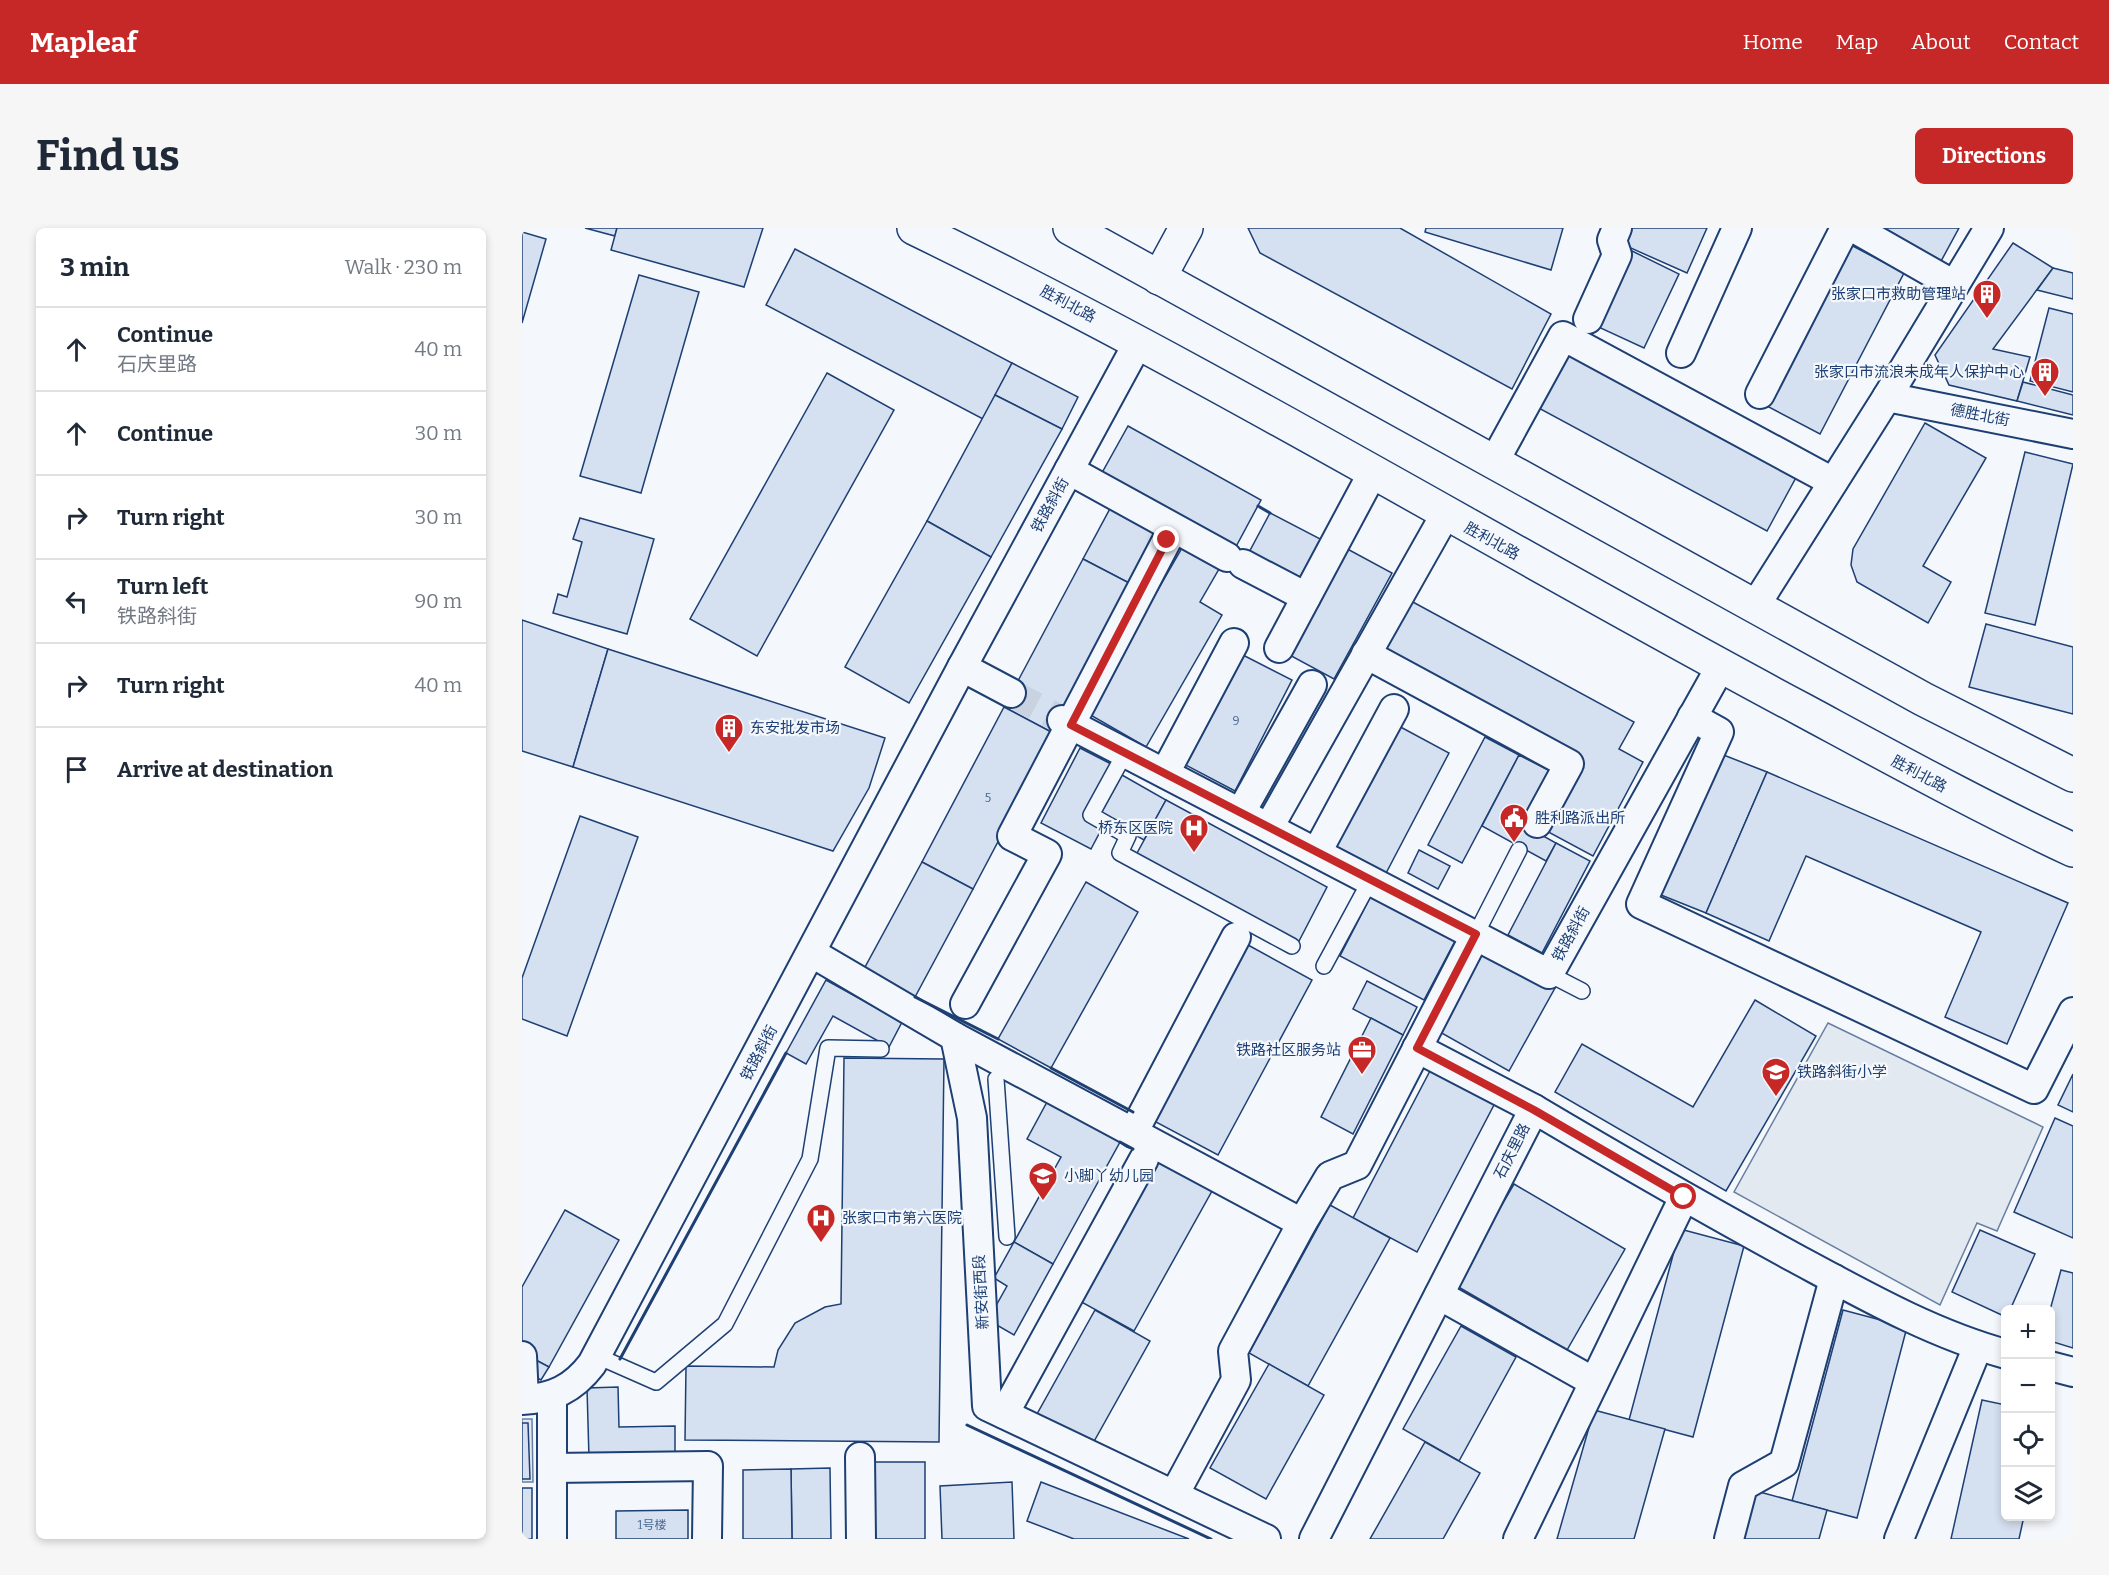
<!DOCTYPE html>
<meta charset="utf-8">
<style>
:root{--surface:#fff;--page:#f6f6f7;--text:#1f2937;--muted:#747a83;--line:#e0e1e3;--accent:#c62828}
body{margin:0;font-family:Bitter,"Noto Sans SC",serif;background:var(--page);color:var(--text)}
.controls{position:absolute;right:18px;bottom:18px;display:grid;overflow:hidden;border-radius:9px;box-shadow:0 3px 9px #0003}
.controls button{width:54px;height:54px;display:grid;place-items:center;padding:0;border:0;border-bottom:2px solid var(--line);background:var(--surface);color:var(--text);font:30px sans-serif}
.stop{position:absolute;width:18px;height:18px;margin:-14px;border:4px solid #c62828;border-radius:50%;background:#fff}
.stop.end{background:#c62828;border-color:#fff;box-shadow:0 2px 6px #0008}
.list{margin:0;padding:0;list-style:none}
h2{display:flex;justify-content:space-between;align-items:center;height:78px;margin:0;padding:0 24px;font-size:26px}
h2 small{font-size:20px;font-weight:400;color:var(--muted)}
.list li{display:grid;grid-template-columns:39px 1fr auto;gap:18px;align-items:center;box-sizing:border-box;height:84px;padding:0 24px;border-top:2px solid var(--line)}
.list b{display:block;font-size:22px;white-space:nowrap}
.list p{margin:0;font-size:20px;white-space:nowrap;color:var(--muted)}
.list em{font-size:20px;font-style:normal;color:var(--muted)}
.icon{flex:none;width:33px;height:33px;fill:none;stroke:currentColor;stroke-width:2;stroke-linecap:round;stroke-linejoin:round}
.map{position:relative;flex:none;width:1551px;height:1311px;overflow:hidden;border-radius:9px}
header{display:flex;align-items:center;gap:36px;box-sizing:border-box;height:84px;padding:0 30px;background:var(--accent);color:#fff}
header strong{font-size:28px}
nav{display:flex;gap:33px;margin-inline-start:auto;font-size:21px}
.intro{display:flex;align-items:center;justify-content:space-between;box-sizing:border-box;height:144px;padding:0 36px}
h1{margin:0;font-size:42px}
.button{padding:15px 27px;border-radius:9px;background:var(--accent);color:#fff;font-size:21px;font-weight:700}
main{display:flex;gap:36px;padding:0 36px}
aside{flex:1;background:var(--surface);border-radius:9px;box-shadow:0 3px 9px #0003}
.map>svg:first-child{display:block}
.green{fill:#e3e9f0;stroke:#687fa3;stroke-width:1.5}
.parking{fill:#e3e8f0;stroke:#687fa3;stroke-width:1.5}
.building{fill:#d5e0f0;stroke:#1d3f73;stroke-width:1.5}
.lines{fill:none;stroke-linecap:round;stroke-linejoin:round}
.street-tunnel{stroke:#c9d2e0;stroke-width:28;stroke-dasharray:28 14;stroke-linecap:butt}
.lane-casing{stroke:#1d3f73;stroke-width:18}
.street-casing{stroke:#1d3f73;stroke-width:32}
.secondary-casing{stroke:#1d3f73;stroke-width:36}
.highway-casing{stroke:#1d3f73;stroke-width:36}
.lane{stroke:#f4f7fb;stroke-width:15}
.street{stroke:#f4f7fb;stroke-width:28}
.secondary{stroke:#f4f7fb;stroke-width:33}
.highway{stroke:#f4f7fb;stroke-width:33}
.wall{stroke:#1d3f73;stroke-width:3}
.route{stroke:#c62828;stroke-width:8}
.labels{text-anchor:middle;stroke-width:4.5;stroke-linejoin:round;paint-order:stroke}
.number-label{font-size:12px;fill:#4b6792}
.poi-label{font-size:15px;fill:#1d3f73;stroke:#f4f7fb;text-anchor:start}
.street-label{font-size:15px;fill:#1d3f73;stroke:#f4f7fb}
</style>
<header>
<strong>Mapleaf</strong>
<nav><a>Home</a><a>Map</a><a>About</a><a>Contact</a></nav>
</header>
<div class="intro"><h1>Find us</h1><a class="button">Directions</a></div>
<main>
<aside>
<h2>3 min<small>Walk · 230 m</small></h2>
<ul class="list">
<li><svg class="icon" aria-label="ahead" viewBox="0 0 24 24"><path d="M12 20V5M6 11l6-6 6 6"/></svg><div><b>Continue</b><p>石庆里路</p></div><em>40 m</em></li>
<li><svg class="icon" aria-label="ahead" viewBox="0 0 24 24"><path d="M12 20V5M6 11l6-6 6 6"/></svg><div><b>Continue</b></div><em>30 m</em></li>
<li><svg class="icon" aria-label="right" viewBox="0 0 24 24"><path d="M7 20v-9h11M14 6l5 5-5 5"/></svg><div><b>Turn right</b></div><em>30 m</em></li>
<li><svg class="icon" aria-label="left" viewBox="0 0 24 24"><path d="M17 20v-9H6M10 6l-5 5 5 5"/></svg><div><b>Turn left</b><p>铁路斜街</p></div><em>90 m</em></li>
<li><svg class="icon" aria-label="right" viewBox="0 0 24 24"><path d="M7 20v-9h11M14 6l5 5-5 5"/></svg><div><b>Turn right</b></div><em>40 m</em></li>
<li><svg class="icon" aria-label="arrive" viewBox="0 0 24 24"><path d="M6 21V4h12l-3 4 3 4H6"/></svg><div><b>Arrive at destination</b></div></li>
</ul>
</aside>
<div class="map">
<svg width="1551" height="1311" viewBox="0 0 1551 1311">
<rect width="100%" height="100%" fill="#f4f7fb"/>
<polygon class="green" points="1306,795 1521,899 1475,1003 1455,995 1418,1077 1212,964"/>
<polygon class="parking" points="0,1191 10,1191 11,1254 0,1254"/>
<g class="building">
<polygon points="63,0 95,0 93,8"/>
<polygon points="95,0 241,0 222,59 89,22"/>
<polygon points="726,0 878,0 1029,86 990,161 738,25"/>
<polygon points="904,0 1041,0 1029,42 903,4"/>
<polygon points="1110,0 1185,0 1165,45 1102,17"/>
<polygon points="1358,0 1437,0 1418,35"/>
<polygon points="0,4 24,11 0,95"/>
<polygon points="1491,15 1531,40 1471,121 1508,129 1495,173 1427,157 1413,127"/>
<polygon points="1327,16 1382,45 1298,206 1243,177"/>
<polygon points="273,21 490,135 461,191 244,77"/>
<polygon points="1108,22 1157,46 1122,120 1072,97"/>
<polygon points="1531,40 1551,45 1551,71 1515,62"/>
<polygon points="117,47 177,64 119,265 58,248"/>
<polygon points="1527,80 1551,86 1551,164 1508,153"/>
<polygon points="1043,117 1277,244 1245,303 1011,177"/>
<polygon points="490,135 556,169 540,201 473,167"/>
<polygon points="305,145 372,182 235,428 168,391"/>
<polygon points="1501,154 1551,167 1551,187 1495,173"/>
<polygon points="473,167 540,201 469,329 405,293"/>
<polygon points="1403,195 1464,230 1401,338 1429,354 1406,395 1335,354 1329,337 1331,321"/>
<polygon points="606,198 739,272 710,326 576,252"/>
<polygon points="1503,224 1551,236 1513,397 1463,385"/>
<polygon points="591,275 641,302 611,357 561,331"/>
<polygon points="748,285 806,315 783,361 724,330"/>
<polygon points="58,290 132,311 105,406 31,385 36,366 45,369 60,314 51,311"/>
<polygon points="405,293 469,329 387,475 323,439"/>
<polygon points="818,317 870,345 812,451 760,423"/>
<polygon points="660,320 697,341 678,374 700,387 624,519 565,485"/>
<polygon points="561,331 611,357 533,506 482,479"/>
<polygon points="889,373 1112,494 1097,521 1121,534 1071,628 1017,599 1054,531 860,426"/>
<polygon points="0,392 86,421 51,539 0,523"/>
<polygon points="1464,396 1551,419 1551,486 1447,459"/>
<polygon points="86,421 363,510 347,560 311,623 51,539"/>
<polygon points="715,424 770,452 713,563 658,534"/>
<polygon points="482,479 533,506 451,661 400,634"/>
<polygon points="873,496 927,525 862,649 808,620"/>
<polygon points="963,509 997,527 940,635 906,617"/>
<polygon points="558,520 591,537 563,591 580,600 569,621 519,595"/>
<polygon points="1199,526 1245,544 1184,685 1139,667"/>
<polygon points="997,527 1032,545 1003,598 1034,615 1024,633 960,598"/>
<polygon points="1245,544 1546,675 1485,816 1423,789 1459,704 1284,628 1247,713 1184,685"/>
<polygon points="600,547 644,572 622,612 578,587"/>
<polygon points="644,572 805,659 776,715 614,627"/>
<polygon points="58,588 116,609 45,808 0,791 0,750"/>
<polygon points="1034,615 1068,633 1020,725 986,707"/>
<polygon points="897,622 928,638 916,661 886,645"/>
<polygon points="400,634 451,661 393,769 342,741"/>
<polygon points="564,654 616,684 529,840 476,811"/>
<polygon points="849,668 933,713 902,772 818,728"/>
<polygon points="726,717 790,752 696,927 632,893"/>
<polygon points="960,719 1033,760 987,843 916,803"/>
<polygon points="304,752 380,794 367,819 311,788 284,836 264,825"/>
<polygon points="845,753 895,779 881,807 831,781"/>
<polygon points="1233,772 1294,808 1204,963 1033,864 1060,816 1171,879"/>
<polygon points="849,790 881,807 831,906 799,889"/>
<polygon points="322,830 422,831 417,1214 163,1212 164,1138 252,1139 256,1122 273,1095 303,1079 319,1076"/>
<polygon points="909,841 973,875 895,1024 831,990"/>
<polygon points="1551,846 1551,884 1536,877"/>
<polygon points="525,874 598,914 531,1036 492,1014 539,929 505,911"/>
<polygon points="1533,890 1551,898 1551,1010 1492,984"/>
<polygon points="631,930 690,963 612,1103 554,1071"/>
<polygon points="992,956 1103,1021 1045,1122 933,1057"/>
<polygon points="808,977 868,1010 786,1158 727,1125"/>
<polygon points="43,982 97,1012 27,1139 0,1125 0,1059"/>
<polygon points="1158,1001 1222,1018 1171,1209 1107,1192"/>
<polygon points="1458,1002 1513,1026 1488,1082 1484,1082 1484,1089 1430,1064"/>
<polygon points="492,1014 531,1036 492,1107 466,1092 485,1058 472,1050"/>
<polygon points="1539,1042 1551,1045 1551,1120 1528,1113 1528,1082"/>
<polygon points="573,1082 628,1113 570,1217 515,1186"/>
<polygon points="1321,1082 1385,1099 1335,1290 1270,1273"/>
<polygon points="939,1098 994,1129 937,1233 881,1201"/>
<polygon points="12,1131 27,1139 19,1152 4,1144"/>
<polygon points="747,1136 802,1167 744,1271 688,1240"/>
<polygon points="96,1159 97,1199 153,1198 153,1229 67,1230 65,1160"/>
<polygon points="1460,1172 1484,1177 1484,1288 1502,1288 1497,1311 1429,1311"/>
<polygon points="1072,1182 1143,1201 1112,1311 1035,1311"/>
<polygon points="0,1195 6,1195 8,1251 0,1251"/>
<polygon points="903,1214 958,1245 921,1311 848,1311"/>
<rect x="349" y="1234" width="54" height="77"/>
<polygon points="308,1240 309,1311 270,1311 269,1241"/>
<polygon points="269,1241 270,1311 221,1311 221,1242"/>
<polygon points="490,1254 492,1311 420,1311 418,1258"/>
<polygon points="519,1254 667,1311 552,1311 505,1293"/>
<rect x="0" y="1260" width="10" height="51"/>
<polygon points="1234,1263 1305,1282 1297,1311 1221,1311"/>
<polygon points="166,1282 166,1311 94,1311 94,1283"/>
</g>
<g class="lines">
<polyline class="street-tunnel" points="489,465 540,492"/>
<g class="lane-casing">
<g id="lane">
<polyline points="603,525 569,587 606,608 598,625 770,718"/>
<polyline points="954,706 997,622"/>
<polyline points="802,738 849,651"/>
<polyline points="1027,746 1060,763"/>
<polyline points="474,851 485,1009"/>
<polyline points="75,1128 134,1154 203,1096 288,931 306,820 359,821"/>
</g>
</g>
<g class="street-casing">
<g id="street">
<polyline points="1332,0 1432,57"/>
<polyline points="1066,91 1095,27 1090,12 1095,0"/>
<polyline points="1159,125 1215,0"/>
<polyline points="1238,166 1323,0"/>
<polyline points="1365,169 1551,206"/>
<polyline points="972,234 1041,108 1311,254"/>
<polyline points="547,242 705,329"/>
<polyline points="721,336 784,369"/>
<polyline points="1233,378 1365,169 1467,0"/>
<polyline points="757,420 850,246"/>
<polyline points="844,426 1047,536 1015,595"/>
<polyline points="440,439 489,465"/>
<polyline points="1170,489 1197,504 1119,676 1512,861 1551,784"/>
<polyline points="540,492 1027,746 1199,438"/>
<polyline points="643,545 712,415"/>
<polyline points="719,584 790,457"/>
<polyline points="747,599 923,287"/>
<polyline points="795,624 872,481"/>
<polyline points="290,725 433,809 450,890 465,1178 744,1311"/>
<polyline points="443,776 525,626 490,608 645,312"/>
<polyline points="433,809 780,995"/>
<polyline points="895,820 1012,881"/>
<polyline points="611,905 714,709"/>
<polyline points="917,1067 1072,1154"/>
<polyline points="0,1128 2,1171"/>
<polyline points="1528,1138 1551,1144"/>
<polyline points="30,1167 30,1311"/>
<path d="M0,1172C31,1170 51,1161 70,1136L440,439L616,115"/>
<polyline points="482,1186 622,931"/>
<polyline points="338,1229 339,1311"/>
<polyline points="30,1240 186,1238 185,1311"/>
<polyline points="652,1267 714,1152 711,1123 780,995 808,948 835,937 954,706"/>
<path d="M792,1311L1012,881C1098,932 1185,982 1273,1030C1340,1066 1410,1106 1484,1126"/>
<polyline points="996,1311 1162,969"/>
<polyline points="1207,1311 1221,1258 1262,1235 1312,1051"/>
<polyline points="1377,1311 1456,1118"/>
</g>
</g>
<g class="secondary-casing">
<polyline id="secondary" points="637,50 664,0"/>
</g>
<g class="highway-casing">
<g id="highway">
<path d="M392,0C695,147 984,324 1281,482C1370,530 1459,579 1551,622"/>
<polyline points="548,0 1401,471 1551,547"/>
</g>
</g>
<use href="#lane" class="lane"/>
<use href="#street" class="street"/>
<use href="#secondary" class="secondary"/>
<use href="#highway" class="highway"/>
<g class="wall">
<polyline points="736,278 748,285"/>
<polyline points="393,769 476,811"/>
<polyline points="529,840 611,884"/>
<polyline points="598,914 611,921"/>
<polyline points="98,1131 264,825"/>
<polyline points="445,1197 689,1311"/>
</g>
</g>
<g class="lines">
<polyline class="route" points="645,312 549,497 954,706 895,820 1012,882 1162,969"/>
</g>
<defs>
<g id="building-pin" transform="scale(1.5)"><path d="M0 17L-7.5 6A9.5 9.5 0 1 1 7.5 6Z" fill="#c62828" stroke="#f4f7fb"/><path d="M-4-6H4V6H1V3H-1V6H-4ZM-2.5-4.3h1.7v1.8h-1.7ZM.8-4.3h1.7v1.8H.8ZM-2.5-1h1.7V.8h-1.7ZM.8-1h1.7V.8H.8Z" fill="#fff"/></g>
<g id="civic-pin" transform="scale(1.5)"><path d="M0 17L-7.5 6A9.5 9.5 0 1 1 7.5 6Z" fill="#c62828" stroke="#f4f7fb"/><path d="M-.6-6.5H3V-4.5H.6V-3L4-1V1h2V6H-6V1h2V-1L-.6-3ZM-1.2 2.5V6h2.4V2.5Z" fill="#fff"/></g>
<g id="hospital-pin" transform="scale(1.5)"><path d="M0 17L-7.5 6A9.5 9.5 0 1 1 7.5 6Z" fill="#c62828" stroke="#f4f7fb"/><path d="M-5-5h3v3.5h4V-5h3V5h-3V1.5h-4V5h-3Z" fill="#fff"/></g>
<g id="office-pin" transform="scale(1.5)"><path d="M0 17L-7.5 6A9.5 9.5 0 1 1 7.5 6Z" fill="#c62828" stroke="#f4f7fb"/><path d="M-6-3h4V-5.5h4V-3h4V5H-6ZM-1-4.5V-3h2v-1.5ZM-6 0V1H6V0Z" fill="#fff"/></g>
<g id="school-pin" transform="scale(1.5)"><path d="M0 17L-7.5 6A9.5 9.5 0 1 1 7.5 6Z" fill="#c62828" stroke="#f4f7fb"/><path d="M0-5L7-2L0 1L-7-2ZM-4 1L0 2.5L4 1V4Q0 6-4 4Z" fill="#fff"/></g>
</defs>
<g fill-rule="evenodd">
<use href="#building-pin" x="1465" y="66"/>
<use href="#building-pin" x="1523" y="144"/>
<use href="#building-pin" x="207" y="500"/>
<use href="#civic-pin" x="992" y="590"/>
<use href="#hospital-pin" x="672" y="600"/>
<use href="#office-pin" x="840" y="822"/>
<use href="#school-pin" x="1254" y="844"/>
<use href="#school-pin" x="521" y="948"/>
<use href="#hospital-pin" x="299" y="990"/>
</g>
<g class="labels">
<g class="number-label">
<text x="714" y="497">9</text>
<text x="466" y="574">5</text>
<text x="130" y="1301">1号楼</text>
</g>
<g class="poi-label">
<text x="1444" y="71" text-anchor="end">张家口市救助管理站</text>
<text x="1502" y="149" text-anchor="end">张家口市流浪未成年人保护中心</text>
<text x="228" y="505">东安批发市场</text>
<text x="1013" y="595">胜利路派出所</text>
<text x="651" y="605" text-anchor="end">桥东区医院</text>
<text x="819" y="827" text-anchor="end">铁路社区服务站</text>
<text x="1275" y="849">铁路斜街小学</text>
<text x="542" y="953">小脚丫幼儿园</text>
<text x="320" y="995">张家口市第六医院</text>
</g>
<g class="street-label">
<text transform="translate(546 76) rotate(28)" y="5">胜利北路</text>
<text transform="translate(1458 187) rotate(11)" y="5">德胜北街</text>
<text transform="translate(528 277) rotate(-61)" y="5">铁路斜街</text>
<text transform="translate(970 313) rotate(29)" y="5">胜利北路</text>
<text transform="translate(1397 546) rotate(28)" y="5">胜利北路</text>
<text transform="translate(1049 706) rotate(-61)" y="5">铁路斜街</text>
<text transform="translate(237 825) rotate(-62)" y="5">铁路斜街</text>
<text transform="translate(990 923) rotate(-63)" y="5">石庆里路</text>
<text transform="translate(459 1064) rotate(-93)" y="5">新安街西段</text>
</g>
</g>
</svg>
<div class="controls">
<button>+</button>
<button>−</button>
<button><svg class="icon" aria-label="locate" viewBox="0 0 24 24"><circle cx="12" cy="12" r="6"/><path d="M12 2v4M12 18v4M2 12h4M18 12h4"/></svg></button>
<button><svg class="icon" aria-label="layers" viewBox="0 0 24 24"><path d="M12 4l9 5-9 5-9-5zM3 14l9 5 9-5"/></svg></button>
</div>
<div class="stop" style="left:1162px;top:969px"></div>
<div class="stop end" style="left:645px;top:312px"></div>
</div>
</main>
